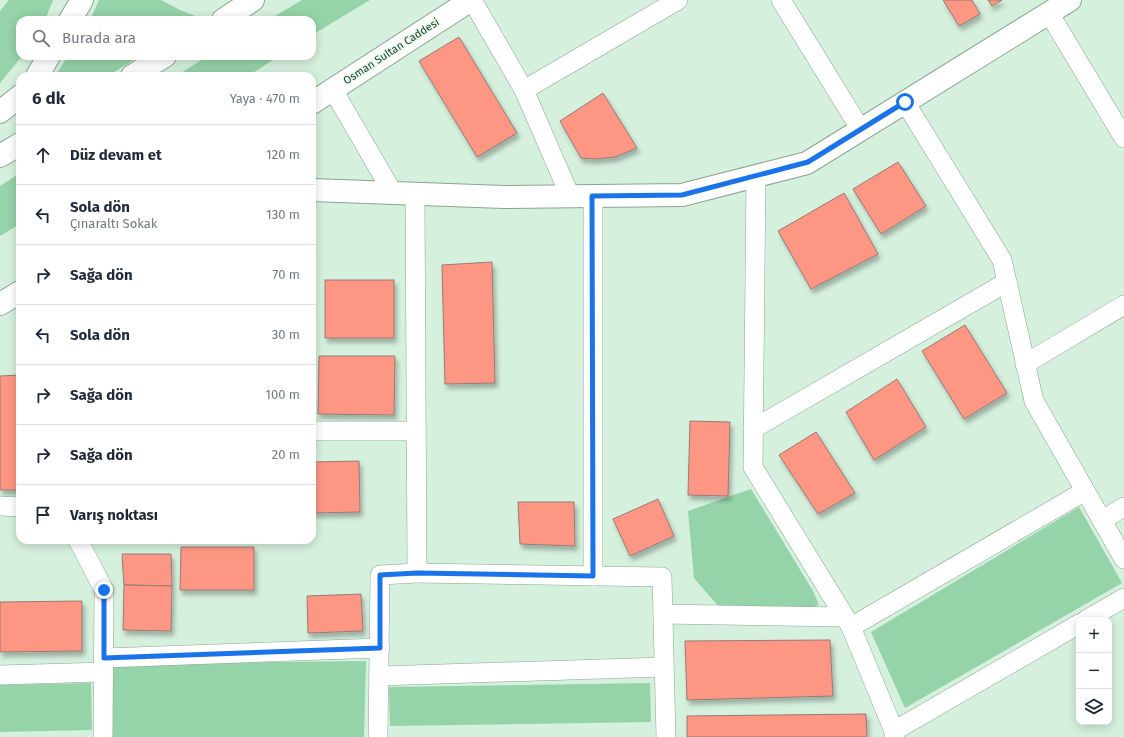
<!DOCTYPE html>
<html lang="tr">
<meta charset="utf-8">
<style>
:root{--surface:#fff;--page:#f2f2f3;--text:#1f2937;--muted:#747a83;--line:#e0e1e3}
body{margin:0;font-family:"Fira Sans",sans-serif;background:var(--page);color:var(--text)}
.controls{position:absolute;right:12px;bottom:12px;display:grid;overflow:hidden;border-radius:8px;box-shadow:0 2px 10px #0003}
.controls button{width:36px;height:36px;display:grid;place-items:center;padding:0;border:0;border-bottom:1px solid var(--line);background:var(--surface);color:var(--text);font:20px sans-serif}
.stop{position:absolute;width:12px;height:12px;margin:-9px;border:3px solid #1a73e8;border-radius:50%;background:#fff}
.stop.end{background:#1a73e8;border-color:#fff;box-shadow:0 1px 4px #0008}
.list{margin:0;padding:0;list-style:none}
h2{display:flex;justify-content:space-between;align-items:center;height:52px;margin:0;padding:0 16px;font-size:17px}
h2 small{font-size:13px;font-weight:400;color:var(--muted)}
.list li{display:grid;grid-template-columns:26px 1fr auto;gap:12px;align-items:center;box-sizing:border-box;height:60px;padding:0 16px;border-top:1px solid var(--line)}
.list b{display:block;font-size:15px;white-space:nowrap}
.list p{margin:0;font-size:13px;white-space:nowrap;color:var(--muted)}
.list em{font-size:13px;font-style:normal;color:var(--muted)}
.icon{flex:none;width:22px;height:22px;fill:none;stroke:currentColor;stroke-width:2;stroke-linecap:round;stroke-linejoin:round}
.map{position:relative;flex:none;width:1124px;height:737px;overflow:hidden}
.search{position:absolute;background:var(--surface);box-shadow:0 2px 10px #0003;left:16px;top:16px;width:300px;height:44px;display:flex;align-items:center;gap:10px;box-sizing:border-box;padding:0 14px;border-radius:12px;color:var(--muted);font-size:15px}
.panel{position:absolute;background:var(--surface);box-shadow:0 2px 10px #0003;left:16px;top:72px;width:300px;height:472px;border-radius:12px}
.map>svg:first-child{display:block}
.green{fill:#95d3a8}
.building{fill:#fe9684;stroke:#987a75;filter:url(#shadow)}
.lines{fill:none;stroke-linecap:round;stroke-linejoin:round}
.minor-casing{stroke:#8ca493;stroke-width:20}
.tertiary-casing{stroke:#8ca493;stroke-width:24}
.secondary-casing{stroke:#8ca493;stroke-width:24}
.minor{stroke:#fff;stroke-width:19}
.tertiary{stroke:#fff;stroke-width:22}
.secondary{stroke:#fff;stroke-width:22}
.route{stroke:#1a73e8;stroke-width:5}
.labels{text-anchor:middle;stroke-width:3;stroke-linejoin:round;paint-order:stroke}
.street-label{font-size:11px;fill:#303a33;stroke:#e2fdea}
</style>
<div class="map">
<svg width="1124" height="737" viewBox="0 0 1124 737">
<defs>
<filter id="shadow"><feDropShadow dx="2.5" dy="4.5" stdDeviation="2" flood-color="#0004"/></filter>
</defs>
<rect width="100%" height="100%" fill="#d5f0dd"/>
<g class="green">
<polygon points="9,0 53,0 45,20 20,20 20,56 22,56 0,83 0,11"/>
<polygon points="99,0 161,0 180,10 201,18 198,20 90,20"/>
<polygon points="302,0 370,0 312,35 312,20 268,20"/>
<polygon points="68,56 140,56 108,76 55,76"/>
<polygon points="208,56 279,56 248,76 176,76"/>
<polygon points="20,173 20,224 0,236 0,186"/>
<polygon points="751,489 813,591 819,605 805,609 719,607 694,578 688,511"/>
<polygon points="1079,507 1122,583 905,708 871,632"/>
<polygon points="366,661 364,737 111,737 112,664"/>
<polygon points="91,683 92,730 0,732 0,685"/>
<polygon points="650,683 651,722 390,726 389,687"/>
</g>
<g class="building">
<polygon points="943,0 972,0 980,14 959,26"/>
<polygon points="988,0 1002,0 992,6"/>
<polygon points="459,37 517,133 477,157 419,61"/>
<polygon points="603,93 637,148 615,157 594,159 581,158 560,121"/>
<polygon points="898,162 926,206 881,234 853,189"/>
<polygon points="844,193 878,254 811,289 778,231"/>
<polygon points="492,262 495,383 445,384 442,265"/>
<rect x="325" y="280" width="69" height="58"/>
<polygon points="965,325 1007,393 964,419 922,351"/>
<polygon points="319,356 395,356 394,415 318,414"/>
<polygon points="20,375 20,490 0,490 0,376"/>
<polygon points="897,379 926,427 874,460 846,412"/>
<polygon points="690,421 730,422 728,496 688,495"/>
<polygon points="816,432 855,493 818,514 779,455"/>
<polygon points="359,461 360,512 312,513 312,462"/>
<polygon points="658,499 674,536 630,556 613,519"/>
<polygon points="518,502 574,502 575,546 520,544"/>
<polygon points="181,547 254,547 254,590 180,590"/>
<polygon points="122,554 171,554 172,586 124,585"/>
<polygon points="124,585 172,586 171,631 123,630"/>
<polygon points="361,594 363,631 308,633 307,596"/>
<polygon points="82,601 82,651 0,652 0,602"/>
<polygon points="830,640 833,696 687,700 685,641"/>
<polygon points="866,714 867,737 687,737 687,716"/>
</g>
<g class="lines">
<g class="minor-casing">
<g id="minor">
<polyline points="472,0 524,90"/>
<polyline points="781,0 861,130"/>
<polyline points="1049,13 1124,138"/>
<polyline points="333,90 393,193"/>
<polyline points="905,102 1002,260 1034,401 1124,559"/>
<polyline points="756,176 753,467 851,627 894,731 894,737"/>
<polyline points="570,196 524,90 678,0"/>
<polyline points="593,196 593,576"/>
<polyline points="1025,364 1124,305"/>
<polyline points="753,429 1007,282"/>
<polyline points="312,431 416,431"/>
<polyline points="0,506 20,507"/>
<polyline points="1102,520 1124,507"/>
<polyline points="78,540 104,590 103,737"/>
<polyline points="417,573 662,577 666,737"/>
<polyline points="663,614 845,617"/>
<polyline points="1086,620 1124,598"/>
<polyline points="851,627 1085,491"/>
<polyline points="104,658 380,648"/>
<polyline points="0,675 104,672"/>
<polyline points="379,676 664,667"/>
<polyline points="894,731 1079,624"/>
<polyline points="378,737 380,575 417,573 415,194"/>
</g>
</g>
<g class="tertiary-casing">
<g id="tertiary">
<polyline points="312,103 471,0"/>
<polyline points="312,190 504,197 682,195 807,163 1070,0"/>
<polyline points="0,304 20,292"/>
</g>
</g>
<g class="secondary-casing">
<g id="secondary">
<polyline points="70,20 82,0"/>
<polyline points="223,20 253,0"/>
<polyline points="37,76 49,56"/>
<polyline points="132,76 165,56"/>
<polyline points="0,112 20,96"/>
<polyline points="0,156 20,144"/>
</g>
</g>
<use href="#minor" class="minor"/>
<use href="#tertiary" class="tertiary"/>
<use href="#secondary" class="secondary"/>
</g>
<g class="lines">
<polyline class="route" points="104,590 104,658 380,648 380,575 417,573 593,576 592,196 682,195 808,162 905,102"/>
</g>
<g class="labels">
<g class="street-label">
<text transform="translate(391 51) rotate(-33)" y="4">Osman Sultan Caddesi</text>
</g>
</g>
</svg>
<div class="controls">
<button>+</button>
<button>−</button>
<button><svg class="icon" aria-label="layers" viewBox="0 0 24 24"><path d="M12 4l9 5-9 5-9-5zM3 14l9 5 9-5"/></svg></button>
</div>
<div class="stop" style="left:905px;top:102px"></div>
<div class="stop end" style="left:104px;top:590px"></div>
<div class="search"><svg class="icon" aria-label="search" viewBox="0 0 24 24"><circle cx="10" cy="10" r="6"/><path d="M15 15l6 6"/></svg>Burada ara</div>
<section class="panel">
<h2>6 dk<small>Yaya · 470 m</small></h2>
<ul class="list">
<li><svg class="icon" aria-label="ahead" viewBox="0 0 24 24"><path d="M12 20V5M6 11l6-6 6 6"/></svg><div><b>Düz devam et</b></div><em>120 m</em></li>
<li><svg class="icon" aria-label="left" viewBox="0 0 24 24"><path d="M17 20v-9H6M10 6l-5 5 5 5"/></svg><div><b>Sola dön</b><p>Çınaraltı Sokak</p></div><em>130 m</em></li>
<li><svg class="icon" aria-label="right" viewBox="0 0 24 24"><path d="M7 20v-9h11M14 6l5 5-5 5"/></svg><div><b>Sağa dön</b></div><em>70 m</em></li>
<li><svg class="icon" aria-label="left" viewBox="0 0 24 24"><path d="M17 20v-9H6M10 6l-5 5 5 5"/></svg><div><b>Sola dön</b></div><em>30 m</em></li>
<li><svg class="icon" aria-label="right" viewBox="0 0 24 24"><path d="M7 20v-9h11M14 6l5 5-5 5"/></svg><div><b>Sağa dön</b></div><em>100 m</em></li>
<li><svg class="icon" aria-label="right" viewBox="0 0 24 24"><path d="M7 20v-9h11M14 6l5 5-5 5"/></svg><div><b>Sağa dön</b></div><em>20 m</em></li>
<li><svg class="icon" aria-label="arrive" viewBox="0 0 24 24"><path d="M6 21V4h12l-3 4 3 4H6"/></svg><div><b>Varış noktası</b></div></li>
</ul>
</section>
</div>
